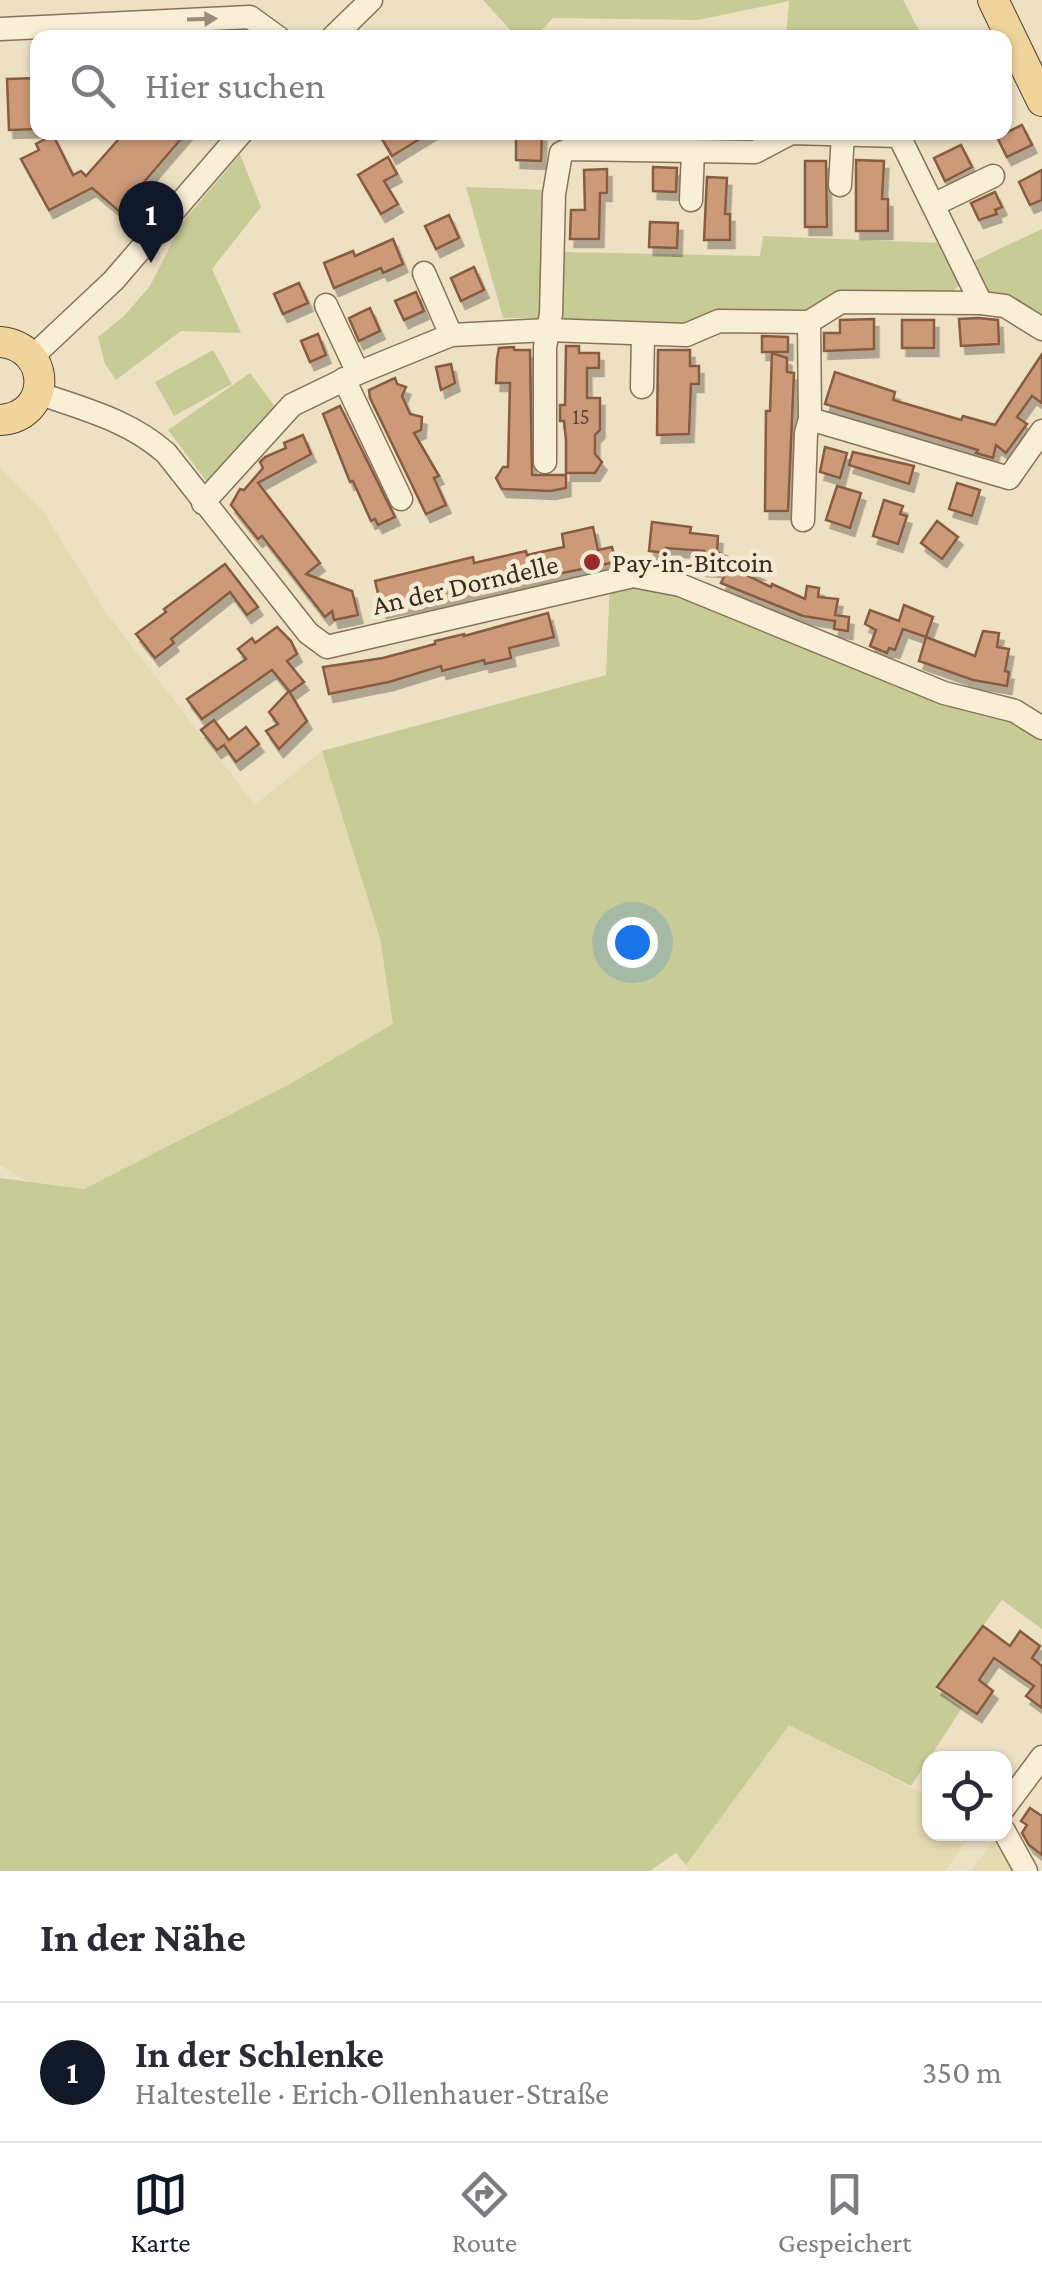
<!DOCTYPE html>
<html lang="de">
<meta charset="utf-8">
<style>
:root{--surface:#fff;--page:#f7f7f7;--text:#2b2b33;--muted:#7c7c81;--line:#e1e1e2;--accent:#111827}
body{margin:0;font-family:"Crimson Pro",serif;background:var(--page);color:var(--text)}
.controls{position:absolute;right:30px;bottom:30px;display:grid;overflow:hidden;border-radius:20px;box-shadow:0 2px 8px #0004}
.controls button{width:90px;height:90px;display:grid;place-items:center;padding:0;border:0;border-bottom:2px solid var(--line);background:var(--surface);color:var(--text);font:50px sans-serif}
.you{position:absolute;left:632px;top:942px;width:35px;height:35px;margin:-25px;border:8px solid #fff;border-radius:50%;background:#1a73e8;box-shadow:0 0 0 15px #1a73e833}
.badge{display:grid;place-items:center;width:65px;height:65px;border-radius:50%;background:var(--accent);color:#fff;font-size:32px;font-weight:700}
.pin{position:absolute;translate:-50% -82px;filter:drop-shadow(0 2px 5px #0008)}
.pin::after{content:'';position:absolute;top:52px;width:35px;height:30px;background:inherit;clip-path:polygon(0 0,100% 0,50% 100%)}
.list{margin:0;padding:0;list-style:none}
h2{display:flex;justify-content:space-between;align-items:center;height:130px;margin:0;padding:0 40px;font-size:42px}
h2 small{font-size:32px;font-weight:400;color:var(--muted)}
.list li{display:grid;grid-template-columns:65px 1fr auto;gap:30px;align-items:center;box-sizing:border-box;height:140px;padding:0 40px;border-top:2px solid var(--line)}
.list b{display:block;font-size:38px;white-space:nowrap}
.list p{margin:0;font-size:32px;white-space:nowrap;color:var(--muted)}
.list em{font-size:32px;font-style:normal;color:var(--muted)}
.icon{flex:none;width:55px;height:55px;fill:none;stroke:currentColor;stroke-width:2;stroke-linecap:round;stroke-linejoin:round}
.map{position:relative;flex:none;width:1042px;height:1871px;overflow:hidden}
.search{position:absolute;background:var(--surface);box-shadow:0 2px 8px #0004;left:30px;right:30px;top:30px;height:110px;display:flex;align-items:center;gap:25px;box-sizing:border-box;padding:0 35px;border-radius:20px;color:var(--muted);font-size:38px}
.sheet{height:270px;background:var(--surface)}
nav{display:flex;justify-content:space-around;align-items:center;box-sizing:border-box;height:140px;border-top:2px solid var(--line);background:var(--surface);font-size:28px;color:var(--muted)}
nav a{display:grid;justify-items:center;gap:5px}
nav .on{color:var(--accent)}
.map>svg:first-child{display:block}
.farmland{fill:#e3dab1}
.green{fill:#c7cc97}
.building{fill:#cc9a79;stroke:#875b40;stroke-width:2.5;filter:url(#shadow)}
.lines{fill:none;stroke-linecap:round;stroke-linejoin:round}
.minor-casing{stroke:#88725a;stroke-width:25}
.major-casing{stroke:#56402e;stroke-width:32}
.minor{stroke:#f9eed6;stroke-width:22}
.major{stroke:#f1d49b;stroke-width:30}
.oneway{fill:#988c7a}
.poi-dot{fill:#972a2d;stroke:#f5ebd3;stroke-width:4}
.labels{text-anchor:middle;stroke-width:9;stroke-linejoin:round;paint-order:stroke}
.number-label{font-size:22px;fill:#5d4635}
.poi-label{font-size:28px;fill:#382a1e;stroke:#f5ebd3;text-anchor:start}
.street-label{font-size:28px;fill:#382a1e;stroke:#f5ebd3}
</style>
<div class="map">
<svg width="1042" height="1871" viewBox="0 0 1042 1871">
<defs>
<filter id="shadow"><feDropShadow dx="4.5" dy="8" stdDeviation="0" flood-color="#0004"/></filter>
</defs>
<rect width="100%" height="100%" fill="#eee0c3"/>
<g class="farmland">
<polygon points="0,467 44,513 107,614 255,805 322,751 380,938 394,1024 290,1084 84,1189 26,1181 0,1165"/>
<polygon points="789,1724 929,1797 930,1834 972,1834 945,1871 690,1871 686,1865"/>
<polygon points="993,1841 1008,1851 1018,1871 971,1871"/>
</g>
<g class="green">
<polygon points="483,0 903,0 922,36 786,37 789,1 698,20 553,18 535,37 517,37"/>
<polygon points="240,154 261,207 212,269 241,333 181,331 116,380 105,364 98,337 124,316 150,286 182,223"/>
<polygon points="466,187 548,190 542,318 503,318"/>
<polygon points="1042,229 1042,318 990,295 972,262"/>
<polygon points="763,236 941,243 963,282 950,294 689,324 560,323 562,252 760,256"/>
<polygon points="213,350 232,384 174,416 155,382"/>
<polygon points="250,373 276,408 217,475 207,482 168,430"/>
<polygon points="633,576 1028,726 1042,740 1042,1629 1002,1600 936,1689 962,1708 911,1786 789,1725 686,1865 676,1853 650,1871 0,1871 0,1178 84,1189 290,1084 393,1024 380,938 322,751 606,675 610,581"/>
</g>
<g class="building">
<polygon points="38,78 38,129 9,130 7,79"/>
<polygon points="1022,125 1032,145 1007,157 997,137"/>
<polygon points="125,132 187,132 119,211 92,188 49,210 21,159 39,150 36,144 53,135 73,175 81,171 86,176"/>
<polygon points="378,132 431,132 392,156"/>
<polygon points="516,133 542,134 541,161 516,160"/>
<polygon points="961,145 972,167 945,181 934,158"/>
<polygon points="388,157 397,174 384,181 398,204 381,214 358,175"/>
<polygon points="856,160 884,161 882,199 888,199 888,231 856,231"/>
<polygon points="805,161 826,161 827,227 805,227"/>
<polygon points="653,167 677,168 676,192 653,191"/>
<polygon points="607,169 607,193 600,193 599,239 570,239 571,210 585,210 584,170"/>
<polygon points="1042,170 1042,200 1030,205 1019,182"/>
<polygon points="707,177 727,178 725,214 730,214 730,240 704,240"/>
<polygon points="995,192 1002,207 995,210 997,214 979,220 971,203"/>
<polygon points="449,215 459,238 436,249 425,226"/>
<polygon points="650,222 678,223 677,248 649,247"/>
<polygon points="393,239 403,264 383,273 381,268 334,288 324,263 353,251 355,256"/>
<polygon points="474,267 484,290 461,301 451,278"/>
<polygon points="299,283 308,303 283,314 274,294"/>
<polygon points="416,292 424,311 404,320 395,301"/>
<polygon points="370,308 380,331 359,341 349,318"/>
<polygon points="978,318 998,320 999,344 961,346 959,319"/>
<polygon points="874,319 874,349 824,351 824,333 840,333 840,320"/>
<rect x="902" y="320" width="32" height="28"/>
<polygon points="318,334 326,355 310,362 301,341"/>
<polygon points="762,336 788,337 788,352 762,352"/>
<polygon points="566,346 579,346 579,353 599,353 599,368 587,368 587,398 600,398 600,430 595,435 595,454 602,462 595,473 566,473 566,440 564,421 560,421 560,405 565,405"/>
<polygon points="514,347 514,350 530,350 532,475 566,475 566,488 551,491 502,489 496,478 503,467 508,467 510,383 496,383 497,359 499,348"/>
<polygon points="658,350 690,350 690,366 699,366 699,384 691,384 689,434 657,435"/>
<polygon points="772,353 787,358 787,372 794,373 788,511 765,511 766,411 770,411"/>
<polygon points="1042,354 1042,403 1032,396 1017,417 1027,424 1006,453 996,445 993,458 976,453 978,450 825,404 835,372 895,392 893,400 961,420 963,416 995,425"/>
<polygon points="451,364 455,383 441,390 436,367"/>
<polygon points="395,378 397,384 406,387 402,396 410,414 422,417 421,430 414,433 439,476 434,478 446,505 426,514 370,398 369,390"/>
<polygon points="340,406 395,517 378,525 375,519 371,521 353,481 350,482 323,414"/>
<polygon points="303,435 311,454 258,483 320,563 306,574 352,591 358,615 334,620 332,611 325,617 262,536 258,539 231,505 240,489 244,490 263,468 260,462 265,457 286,448 284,443"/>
<polygon points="825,447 847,453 840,478 820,472"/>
<polygon points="853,452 914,466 909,484 849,465"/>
<polygon points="957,483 980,490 972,516 949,509"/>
<polygon points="837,486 861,493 850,528 826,520"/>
<polygon points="884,500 903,506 900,514 907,516 898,544 873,536"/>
<polygon points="937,521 958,537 942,559 921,543"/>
<polygon points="652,522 691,527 690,533 718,536 717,552 759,572 744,574 771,587 772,584 805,599 807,586 819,588 818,597 838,599 835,615 849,617 848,631 834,629 835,621 803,616 721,583 727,570 703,568 704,551 666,548 666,553 649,551"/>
<polygon points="593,527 598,550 612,547 616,562 382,610 375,581 473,557 474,563 526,551 527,555 564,547 562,534"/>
<polygon points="225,564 258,607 247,615 230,592 171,639 174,643 155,658 136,634 166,612 164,609"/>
<polygon points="904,605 933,617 926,637 903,629 895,650 889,648 887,653 870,646 876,630 865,624 870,610 899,621"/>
<polygon points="548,613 554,637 509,648 511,658 485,664 484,660 442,671 441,666 389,682 329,694 323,667 383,658 435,644 435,641 464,634 464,636"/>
<polygon points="277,627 291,641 297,654 287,661 304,682 290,692 272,670 202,719 187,699 246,659 238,649 252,638 255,643"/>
<polygon points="983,631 999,633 997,647 1009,649 1005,671 1009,672 1007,686 973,680 919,661 926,637 975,656"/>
<polygon points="289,691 307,721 279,749 266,731 278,724 269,712"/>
<polygon points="214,720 229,740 246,727 259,744 236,762 224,745 217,750 201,730"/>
<polygon points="983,1626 1010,1646 1020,1631 1040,1646 1032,1658 1042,1666 1042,1708 1026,1696 1034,1686 994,1658 979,1680 993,1691 977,1714 937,1687"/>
<polygon points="1030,1808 1042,1816 1042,1855 1029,1845 1022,1833 1027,1825 1021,1821"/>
</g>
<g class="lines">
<g class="minor-casing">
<g id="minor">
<polyline points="0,29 250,17 279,38"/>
<polyline points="332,38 371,0"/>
<polyline points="840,185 843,134"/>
<polyline points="691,200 693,151"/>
<polyline points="933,205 993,176"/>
<polyline points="424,273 451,335"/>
<polyline points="326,305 358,373"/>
<polyline points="809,322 810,419 1009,478 1042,431"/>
<polyline points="32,357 113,281 242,132"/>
<polyline points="344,379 401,499"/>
<polyline points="642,387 643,334"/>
<path d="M38,393C83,409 129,420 166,453L308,633L327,647L633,576L680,585L944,693L1015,711L1042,728"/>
<polyline points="545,462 545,347 551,314 554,194 561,153 570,149 755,152 791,133 899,136 981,303"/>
<polyline points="203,503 292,405 358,373 451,335 548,330 686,335 719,321 809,322 841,302 981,303 1005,306 1042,329"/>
<polyline points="803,520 806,433 810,419"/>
<polyline points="1004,1808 1042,1757"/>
<polyline points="1004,1831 1026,1871"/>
</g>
</g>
<g class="major-casing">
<g id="major">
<polyline points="993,0 1042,101"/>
<path d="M0,342C53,347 52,417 0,420"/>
</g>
</g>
<use href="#minor" class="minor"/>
<use href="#major" class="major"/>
</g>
<defs><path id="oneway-solid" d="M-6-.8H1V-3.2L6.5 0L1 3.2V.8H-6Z" transform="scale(2.5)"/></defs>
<use class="oneway" href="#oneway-solid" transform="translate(202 19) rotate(-2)"/>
<circle class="poi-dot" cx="592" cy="562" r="10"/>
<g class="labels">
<g class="number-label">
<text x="581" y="424">15</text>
</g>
<g class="poi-label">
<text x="612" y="572">Pay-in-Bitcoin</text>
</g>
<g class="street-label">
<text transform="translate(465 584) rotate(-13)" y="10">An der Dorndelle</text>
</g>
</g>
</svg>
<div class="controls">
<button><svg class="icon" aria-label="locate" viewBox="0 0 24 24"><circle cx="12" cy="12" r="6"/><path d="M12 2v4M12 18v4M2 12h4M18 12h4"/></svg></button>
</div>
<div class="you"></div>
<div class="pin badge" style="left:151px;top:263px">1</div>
<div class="search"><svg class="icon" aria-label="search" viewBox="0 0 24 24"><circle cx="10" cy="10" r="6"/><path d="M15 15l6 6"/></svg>Hier suchen</div>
</div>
<section class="sheet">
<h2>In der Nähe<small></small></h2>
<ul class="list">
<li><span class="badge">1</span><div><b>In der Schlenke</b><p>Haltestelle · Erich-Ollenhauer-Straße</p></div><em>350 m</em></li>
</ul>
</section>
<nav>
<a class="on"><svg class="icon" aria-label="map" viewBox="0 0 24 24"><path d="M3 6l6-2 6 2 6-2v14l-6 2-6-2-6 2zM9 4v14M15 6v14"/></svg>Karte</a>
<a><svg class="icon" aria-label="directions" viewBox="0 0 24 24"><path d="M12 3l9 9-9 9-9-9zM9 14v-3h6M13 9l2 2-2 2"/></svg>Route</a>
<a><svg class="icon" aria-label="saved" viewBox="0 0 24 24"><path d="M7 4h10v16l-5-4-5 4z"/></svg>Gespeichert</a>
</nav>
